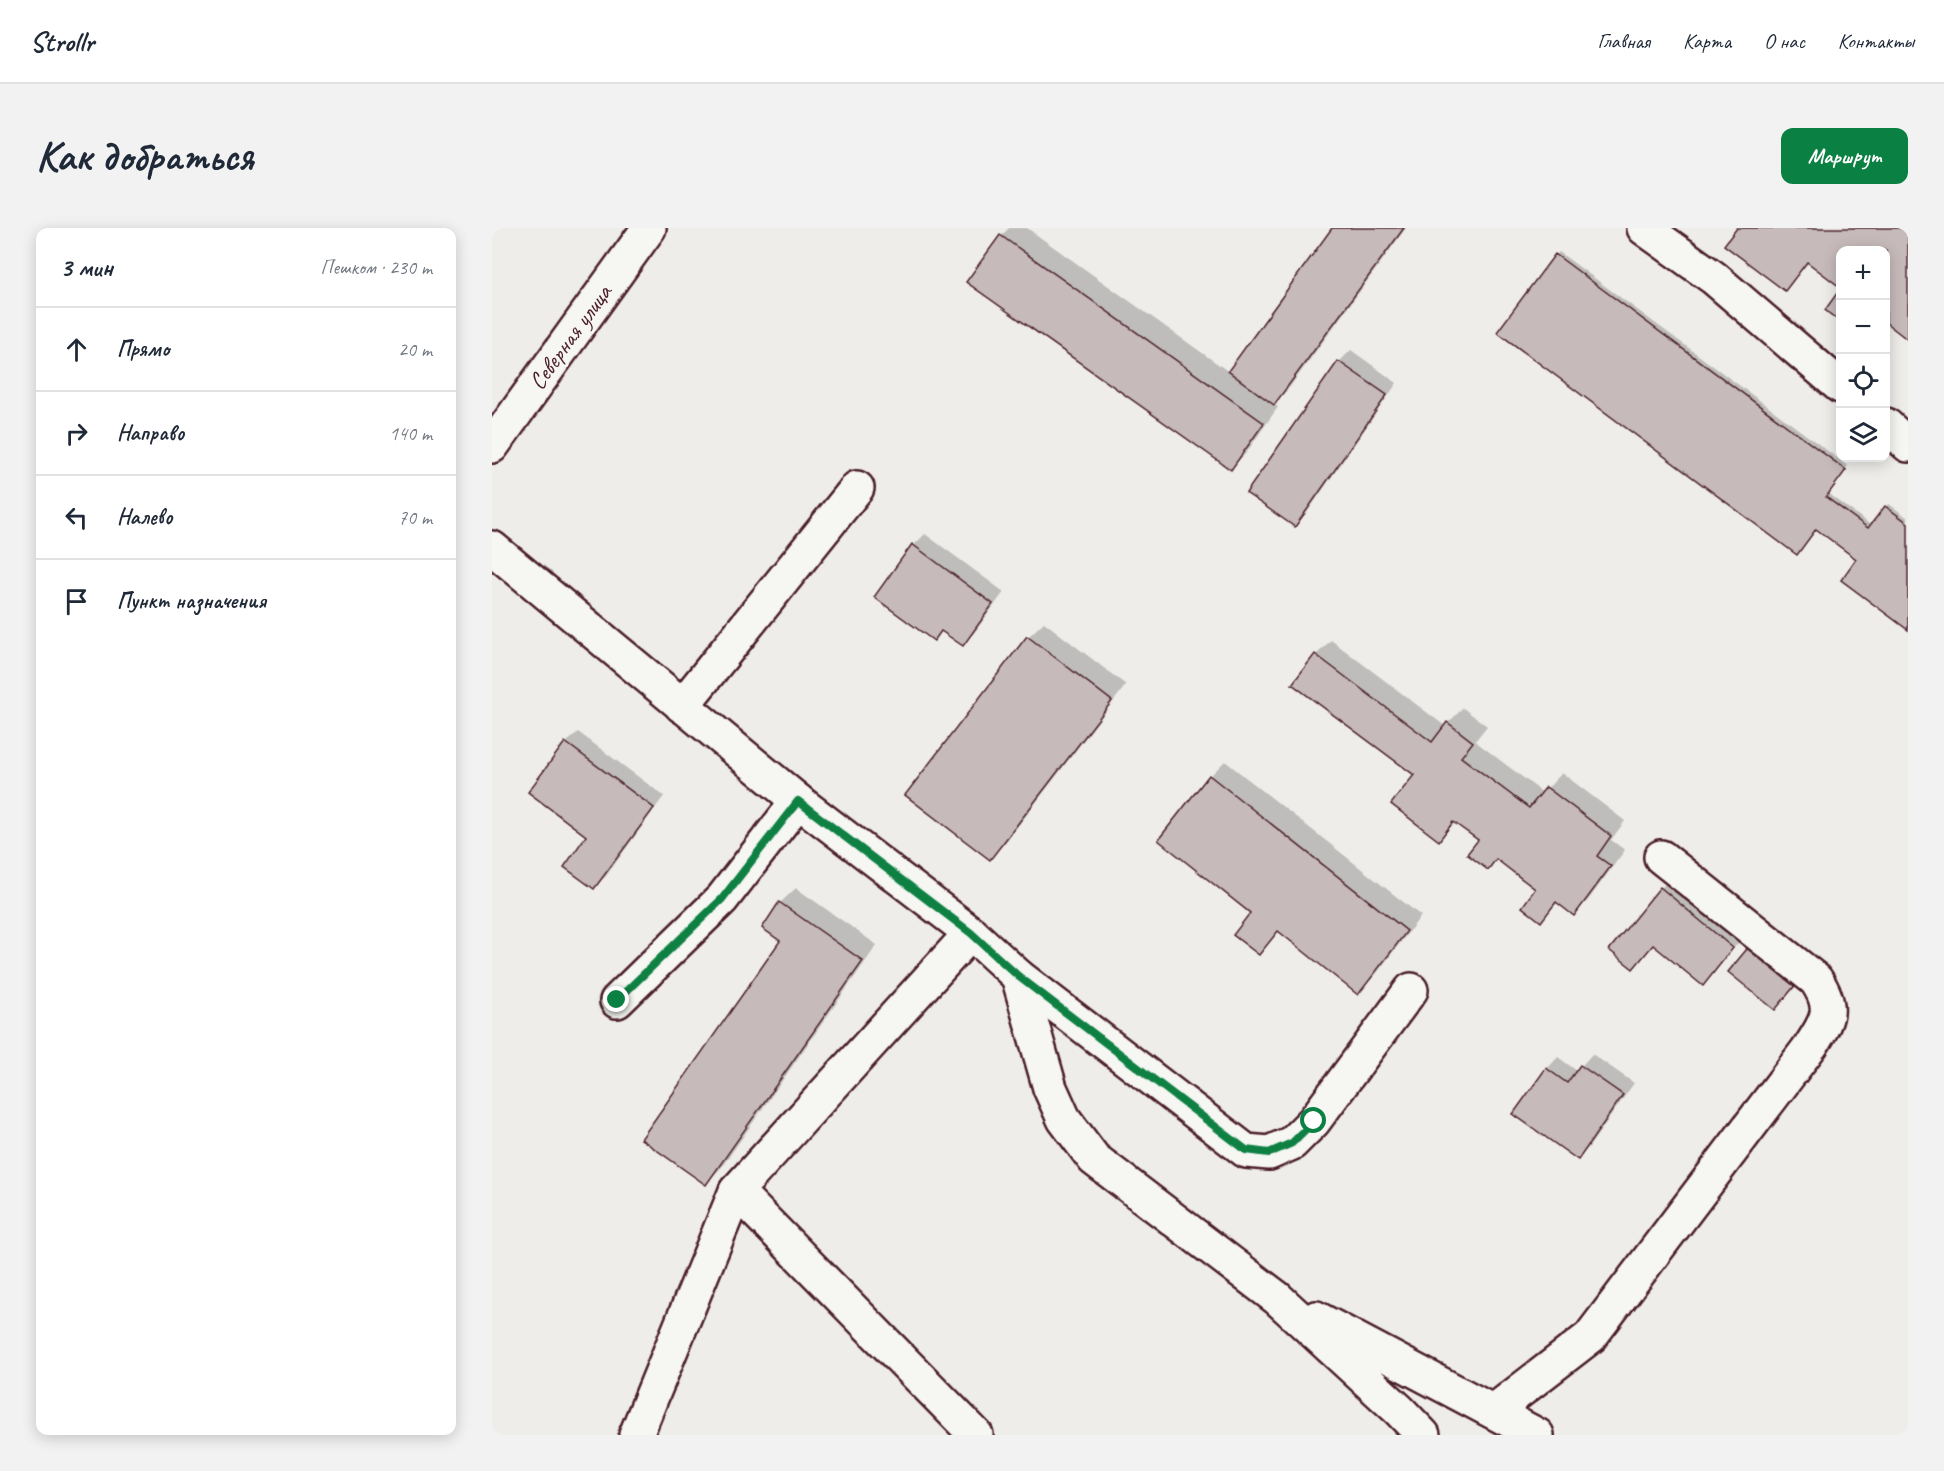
<!DOCTYPE html>
<html lang="ru">
<meta charset="utf-8">
<style>
:root{--surface:#fff;--page:#f2f2f3;--text:#1f2937;--muted:#747a83;--line:#e0e1e3;--accent:#0b8043}
body{margin:0;font-family:Caveat,sans-serif;background:var(--page);color:var(--text)}
.controls{position:absolute;right:18px;top:18px;display:grid;overflow:hidden;border-radius:12px;box-shadow:0 3px 15px #0003}
.controls button{width:54px;height:54px;display:grid;place-items:center;padding:0;border:0;border-bottom:2px solid var(--line);background:var(--surface);color:var(--text);font:30px sans-serif}
.stop{position:absolute;width:18px;height:18px;margin:-14px;border:4px solid #0b8043;border-radius:50%;background:#fff}
.stop.end{background:#0b8043;border-color:#fff;box-shadow:0 2px 6px #0008}
.list{margin:0;padding:0;list-style:none}
h2{display:flex;justify-content:space-between;align-items:center;height:78px;margin:0;padding:0 24px;font-size:26px}
h2 small{font-size:20px;font-weight:400;color:var(--muted)}
.list li{display:grid;grid-template-columns:39px 1fr auto;gap:18px;align-items:center;box-sizing:border-box;height:84px;padding:0 24px;border-top:2px solid var(--line)}
.list b{display:block;font-size:22px;white-space:nowrap}
.list em{font-size:20px;font-style:normal;color:var(--muted)}
.icon{flex:none;width:33px;height:33px;fill:none;stroke:currentColor;stroke-width:2;stroke-linecap:round;stroke-linejoin:round}
.map{position:relative;flex:none;width:1416px;height:1207px;overflow:hidden;border-radius:12px}
header{display:flex;align-items:center;gap:36px;box-sizing:border-box;height:84px;padding:0 30px;background:var(--surface);border-bottom:2px solid var(--line)}
header strong{font-size:28px}
nav{display:flex;gap:33px;margin-inline-start:auto;font-size:21px}
.intro{display:flex;align-items:center;justify-content:space-between;box-sizing:border-box;height:144px;padding:0 36px}
h1{margin:0;font-size:42px}
.button{padding:15px 27px;border-radius:12px;background:var(--accent);color:#fff;font-size:21px;font-weight:700}
main{display:flex;gap:36px;padding:0 36px}
aside{flex:1;background:var(--surface);border-radius:12px;box-shadow:0 3px 15px #0003}
.map>svg:first-child{display:block}
.shadow{fill:#0003}
.building{fill:#c6babb;stroke:#4a1f2b;stroke-width:1.5}
.lines{fill:none;stroke-linecap:round;stroke-linejoin:round}
.minor-casing{stroke:#4a1f2b;stroke-width:38}
.major-casing{stroke:#4a1f2b;stroke-width:38}
.minor{stroke:#f6f6f2;stroke-width:33}
.major{stroke:#f6f6f2;stroke-width:33}
.route{stroke:#0b8043;stroke-width:8}
.labels{text-anchor:middle;stroke-width:6;stroke-linejoin:round;paint-order:stroke}
.street-label{font-size:24px;fill:#4a1f2b;stroke:#f6f6f2}
</style>
<header>
<strong>Strollr</strong>
<nav><a>Главная</a><a>Карта</a><a>О нас</a><a>Контакты</a></nav>
</header>
<div class="intro"><h1>Как добраться</h1><a class="button">Маршрут</a></div>
<main>
<aside>
<h2>3 мин<small>Пешком · 230 m</small></h2>
<ul class="list">
<li><svg class="icon" aria-label="ahead" viewBox="0 0 24 24"><path d="M12 20V5M6 11l6-6 6 6"/></svg><div><b>Прямо</b></div><em>20 m</em></li>
<li><svg class="icon" aria-label="right" viewBox="0 0 24 24"><path d="M7 20v-9h11M14 6l5 5-5 5"/></svg><div><b>Направо</b></div><em>140 m</em></li>
<li><svg class="icon" aria-label="left" viewBox="0 0 24 24"><path d="M17 20v-9H6M10 6l-5 5 5 5"/></svg><div><b>Налево</b></div><em>70 m</em></li>
<li><svg class="icon" aria-label="arrive" viewBox="0 0 24 24"><path d="M6 21V4h12l-3 4 3 4H6"/></svg><div><b>Пункт назначения</b></div></li>
</ul>
</aside>
<div class="map">
<svg width="1416" height="1207" viewBox="0 0 1416 1207">
<rect width="100%" height="100%" fill="#efedea"/>
<filter id="ink" filterUnits="userSpaceOnUse"><feTurbulence type="fractalNoise" baseFrequency=".0167" numOctaves="2"/><feDisplacementMap in="SourceGraphic" scale="12" xChannelSelector="R" yChannelSelector="G"/><feConvolveMatrix kernelMatrix="1 2 1 2 8 2 1 2 1" color-interpolation-filters="sRGB"/></filter>
<g filter="url(#ink)">
<g class="shadow">
<polygon points="517,0 535,0 737,144 842,0 914,0 797,160 782,176 786,179 754,225 739,240 476,54 509,8"/>
<polygon points="1247,0 1416,0 1416,110 1394,93 1394,22 1348,22 1348,57 1317,34 1293,61"/>
<polygon points="1067,24 1356,238 1336,265 1380,298 1397,276 1416,290 1416,400 1366,330 1064,27"/>
<polygon points="859,122 905,155 814,286 803,297 756,265 847,134"/>
<polygon points="433,306 512,364 482,405 470,416 451,402 441,411 422,317"/>
<polygon points="552,394 634,457 513,615 498,630 415,567 536,409"/>
<polygon points="839,412 953,498 971,480 995,498 983,513 1051,565 1070,545 1133,593 1119,612 1133,622 1097,671 1082,686 1066,674 1049,692 1045,661 1005,630 996,640 988,612 964,594 947,611 924,547 824,427"/>
<polygon points="86,504 172,568 114,648 102,659 97,607 74,515"/>
<polygon points="733,533 929,688 881,750 865,765 787,703 766,725 760,685 668,612 718,548"/>
<polygon points="1180,649 1252,708 1211,756 1162,716 1169,660"/>
<polygon points="304,660 385,717 229,940 214,955 290,712 288,675"/>
<polygon points="1100,826 1142,855 1097,919 1086,930 1055,841 1066,829 1085,843"/>
</g>
<g class="building">
<polygon points="840,0 912,0 782,177 736,143"/>
<polygon points="1245,0 1416,0 1416,112 1394,95 1394,22 1348,22 1348,59 1315,34 1293,63 1232,17"/>
<polygon points="508,7 772,195 739,242 474,54"/>
<polygon points="1063,26 1354,242 1334,269 1376,300 1393,278 1416,295 1416,402 1349,352 1364,331 1324,301 1305,327 1005,104"/>
<polygon points="1348,61 1348,94 1333,82"/>
<polygon points="846,133 895,167 803,299 754,265"/>
<polygon points="420,316 501,376 471,418 449,403 442,413 382,369"/>
<polygon points="535,408 620,473 498,632 413,567"/>
<polygon points="823,426 940,514 955,494 981,514 969,529 1037,580 1054,559 1119,608 1105,628 1119,638 1082,688 1064,674 1049,694 1030,679 1043,661 1004,631 996,642 975,626 986,612 961,594 947,613 899,576 922,547 800,456"/>
<polygon points="73,514 162,580 102,661 72,639 94,608 36,564"/>
<polygon points="717,547 915,703 866,767 786,703 767,727 741,707 758,685 666,612"/>
<polygon points="1168,659 1241,720 1211,758 1161,717 1141,741 1117,722"/>
<polygon points="287,674 371,733 214,957 149,911 288,713 270,700"/>
<polygon points="1259,716 1305,755 1283,782 1236,744"/>
<polygon points="1088,837 1131,867 1086,932 1021,886 1054,840 1075,855"/>
</g>
<g class="lines">
<g class="minor-casing">
<g id="minor">
<polyline points="1152,0 1222,50 1348,158"/>
<polyline points="1394,197 1416,217"/>
<polyline points="0,320 306,573 479,705 526,748 558,860 572,891 602,931 785,1070 907,1182 931,1207"/>
<polyline points="190,478 365,260"/>
<polyline points="479,705 244,963 484,1207"/>
<polyline points="526,748 754,923 777,925 800,915 822,893 919,762"/>
<polyline points="125,773 230,671 306,573"/>
<polyline points="824,1090 1045,1207"/>
<path d="M1002,1183L1098,1109L1320,816C1337,790 1342,779 1324,752L1169,629"/>
<polyline points="144,1207 244,963"/>
</g>
</g>
<g class="major-casing">
<polyline id="major" points="0,218 157,0"/>
</g>
<use href="#minor" class="minor"/>
<use href="#major" class="major"/>
</g>
</g>
<g class="lines" filter="url(#ink)">
<polyline class="route" points="125,772 230,671 306,573 479,705 526,748 754,922 777,925 800,915 822,893"/>
</g>
<g class="labels">
<g class="street-label">
<text transform="translate(78 109) rotate(-54)" y="8">Северная улица</text>
</g>
</g>
</svg>
<div class="controls">
<button>+</button>
<button>−</button>
<button><svg class="icon" aria-label="locate" viewBox="0 0 24 24"><circle cx="12" cy="12" r="6"/><path d="M12 2v4M12 18v4M2 12h4M18 12h4"/></svg></button>
<button><svg class="icon" aria-label="layers" viewBox="0 0 24 24"><path d="M12 4l9 5-9 5-9-5zM3 14l9 5 9-5"/></svg></button>
</div>
<div class="stop" style="left:822px;top:893px"></div>
<div class="stop end" style="left:125px;top:772px"></div>
</div>
</main>
